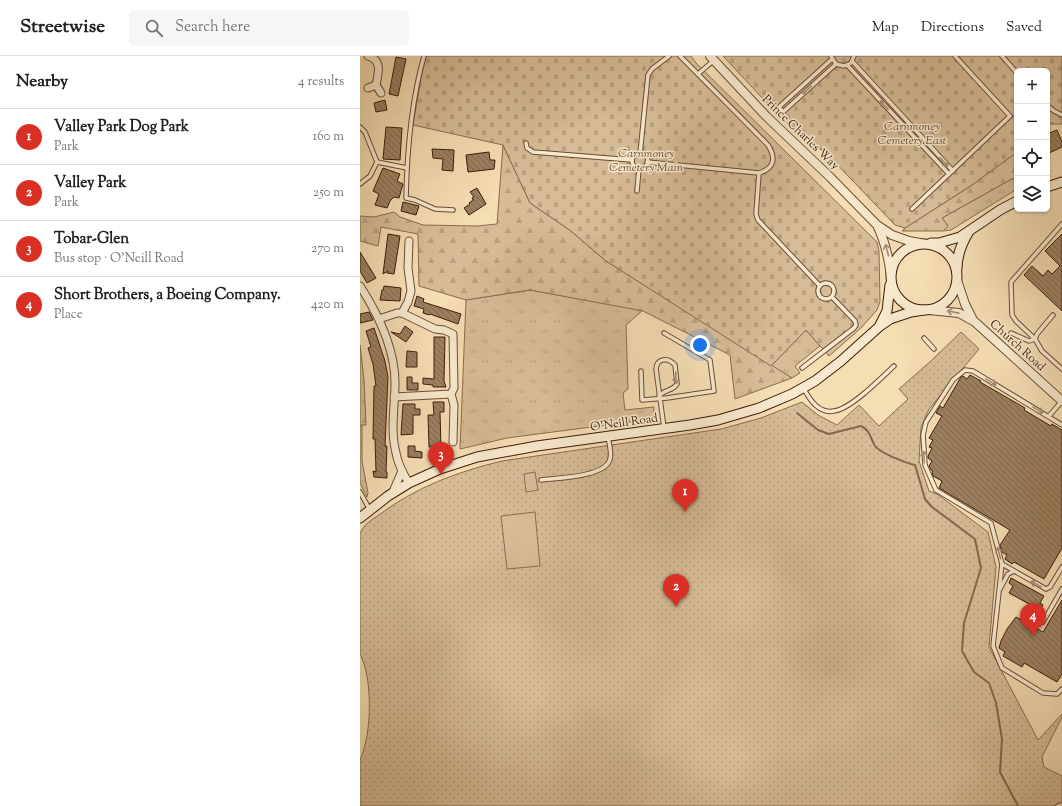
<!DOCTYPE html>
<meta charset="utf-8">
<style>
:root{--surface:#fff;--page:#f6f6f6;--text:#202124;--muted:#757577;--line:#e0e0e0;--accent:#d93025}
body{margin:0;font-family:"Sorts Mill Goudy",serif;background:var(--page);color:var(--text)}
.controls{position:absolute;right:12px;top:12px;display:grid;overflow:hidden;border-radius:6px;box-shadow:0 1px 3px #0004}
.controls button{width:36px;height:36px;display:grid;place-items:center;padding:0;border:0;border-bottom:1px solid var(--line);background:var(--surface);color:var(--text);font:20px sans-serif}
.you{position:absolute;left:340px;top:289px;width:14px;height:14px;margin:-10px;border:3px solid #fff;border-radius:50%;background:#1a73e8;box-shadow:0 0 0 6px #1a73e833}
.badge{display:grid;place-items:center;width:26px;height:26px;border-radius:50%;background:var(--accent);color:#fff;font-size:13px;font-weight:700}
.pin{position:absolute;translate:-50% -33px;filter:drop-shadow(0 1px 2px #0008)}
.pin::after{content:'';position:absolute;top:21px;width:14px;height:12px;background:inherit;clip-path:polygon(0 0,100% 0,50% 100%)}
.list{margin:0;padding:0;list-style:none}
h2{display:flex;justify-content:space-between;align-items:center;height:52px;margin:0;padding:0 16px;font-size:17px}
h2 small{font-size:13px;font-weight:400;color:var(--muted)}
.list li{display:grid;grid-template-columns:26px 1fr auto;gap:12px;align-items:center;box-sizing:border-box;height:56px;padding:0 16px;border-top:1px solid var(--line)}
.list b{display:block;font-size:15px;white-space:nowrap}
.list p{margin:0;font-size:13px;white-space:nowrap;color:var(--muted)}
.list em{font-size:13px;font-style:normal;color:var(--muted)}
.icon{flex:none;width:22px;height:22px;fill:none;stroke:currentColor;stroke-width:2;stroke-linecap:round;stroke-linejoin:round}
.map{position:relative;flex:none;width:702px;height:750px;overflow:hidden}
header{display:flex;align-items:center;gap:24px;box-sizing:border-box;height:56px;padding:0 20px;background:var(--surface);border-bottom:1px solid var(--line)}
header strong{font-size:19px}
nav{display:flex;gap:22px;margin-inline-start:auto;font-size:14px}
.search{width:280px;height:36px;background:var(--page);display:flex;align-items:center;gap:10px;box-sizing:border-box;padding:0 14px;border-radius:6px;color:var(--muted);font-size:15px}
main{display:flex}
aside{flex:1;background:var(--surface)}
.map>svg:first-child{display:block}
.grass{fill:url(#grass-tufts);stroke:#896c50}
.forest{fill:url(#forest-firs);stroke:#896c50}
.cemetery{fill:url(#cemetery-stones);stroke:#896c50}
.park{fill:url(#park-dots);stroke:#896c50}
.garden{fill:#d6bc97;stroke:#896c50}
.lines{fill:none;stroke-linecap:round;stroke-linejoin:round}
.stream{stroke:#85684c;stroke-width:2}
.building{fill:url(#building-back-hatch);stroke:#3c1c08}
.service-casing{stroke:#6a4c33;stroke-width:5.5}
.minor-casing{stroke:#6a4c33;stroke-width:9}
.tertiary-casing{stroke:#6a4c33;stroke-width:10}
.secondary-casing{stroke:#3c1c08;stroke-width:11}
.service{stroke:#f8e9ce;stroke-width:3.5}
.minor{stroke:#f8e9ce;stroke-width:7}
.tertiary{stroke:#f8e9ce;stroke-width:8}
.secondary{stroke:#f8e9ce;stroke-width:9}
.oneway{stroke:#a38d75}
.labels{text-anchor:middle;stroke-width:3;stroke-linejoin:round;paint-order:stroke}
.park-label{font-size:12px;font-style:italic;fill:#6a4c33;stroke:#f8e9ce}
.street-label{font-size:12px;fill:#3c1c08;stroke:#f8e9ce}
</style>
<header>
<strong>Streetwise</strong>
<div class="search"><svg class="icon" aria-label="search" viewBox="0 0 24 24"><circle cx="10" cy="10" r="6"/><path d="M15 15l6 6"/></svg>Search here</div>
<nav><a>Map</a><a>Directions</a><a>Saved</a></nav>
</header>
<main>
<aside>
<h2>Nearby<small>4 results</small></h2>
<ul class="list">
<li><span class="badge">1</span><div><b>Valley Park Dog Park</b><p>Park</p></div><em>160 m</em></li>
<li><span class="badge">2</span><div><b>Valley Park</b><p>Park</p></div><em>250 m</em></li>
<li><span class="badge">3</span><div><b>Tobar-Glen</b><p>Bus stop · O'Neill Road</p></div><em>270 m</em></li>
<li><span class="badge">4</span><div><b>Short Brothers, a Boeing Company.</b><p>Place</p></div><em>420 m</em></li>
</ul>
</aside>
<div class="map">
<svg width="702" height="750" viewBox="0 0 702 750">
<defs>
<pattern id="grass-tufts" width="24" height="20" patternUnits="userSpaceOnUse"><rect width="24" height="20" fill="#d6bc97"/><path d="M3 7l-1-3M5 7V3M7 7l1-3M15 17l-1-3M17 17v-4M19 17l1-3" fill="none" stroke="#b9a181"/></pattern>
<pattern id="forest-firs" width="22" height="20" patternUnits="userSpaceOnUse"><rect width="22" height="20" fill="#d6bc97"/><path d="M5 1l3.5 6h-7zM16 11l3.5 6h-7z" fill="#b9a181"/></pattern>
<pattern id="cemetery-stones" width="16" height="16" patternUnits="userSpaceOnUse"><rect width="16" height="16" fill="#d6bc97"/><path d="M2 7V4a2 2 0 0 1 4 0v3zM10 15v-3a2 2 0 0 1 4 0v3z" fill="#b9a181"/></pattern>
<pattern id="park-dots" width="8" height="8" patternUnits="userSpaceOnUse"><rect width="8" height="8" fill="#d6bc97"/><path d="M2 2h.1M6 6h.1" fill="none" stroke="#b9a181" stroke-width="1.8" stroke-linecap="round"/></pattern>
<pattern id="building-back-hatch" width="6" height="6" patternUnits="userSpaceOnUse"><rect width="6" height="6" fill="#9c8061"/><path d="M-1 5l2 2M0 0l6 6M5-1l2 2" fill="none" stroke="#80684e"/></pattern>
</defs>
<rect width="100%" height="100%" fill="#f5ddb4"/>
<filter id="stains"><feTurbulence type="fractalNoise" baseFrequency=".005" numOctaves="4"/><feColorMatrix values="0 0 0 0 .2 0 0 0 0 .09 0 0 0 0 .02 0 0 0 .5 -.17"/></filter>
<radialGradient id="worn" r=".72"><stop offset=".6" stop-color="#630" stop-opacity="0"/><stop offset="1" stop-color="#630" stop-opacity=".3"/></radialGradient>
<g class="grass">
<polygon points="657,120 657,133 591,174 583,175 588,170 582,162"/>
<polygon points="170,234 283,254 266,269 268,333 263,337 265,354 294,351 293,363 147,382 100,393 106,244"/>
<polygon points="446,274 460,290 435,310 440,317 432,322 411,310"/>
<polygon points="0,369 2,369 2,405 8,437 7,441 0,427"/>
</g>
<g class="forest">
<polygon points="143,89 170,147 211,175 246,205 432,322 375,343 370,299 283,255 170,234 106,244 59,230 58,178 21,171 18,190 0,185 0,160 14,161 34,156 40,161 63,169 117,170 137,168"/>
<polygon points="657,96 657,120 582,162 588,170 583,175 542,175 545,172 612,129"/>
<polygon points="0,289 4,324 6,369 0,369"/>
</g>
<g class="cemetery">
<polygon points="66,0 331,0 336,7 517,186 519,195 520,246 517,254 501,272 469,300 446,274 411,310 246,205 211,175 170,147 143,89 53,69 62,16"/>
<polygon points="363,0 702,0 702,68 687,68 687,15 657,15 657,96 612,129 545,172 535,169 470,101 419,60"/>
</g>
<path class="park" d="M601,276L619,293L569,353L561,371L559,405L569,435L577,438L628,476L636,511L629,591L678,684L702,658V661L682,701L684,711L702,720V750H0V704C12,678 13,623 0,598V478C3,469 11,464 19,459C56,431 97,416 142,405L361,373L401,362L442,346L458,359L477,369L499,349L519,370L548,343L539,333L572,304Z"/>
<g class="garden">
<polygon points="175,416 178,434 166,436 164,418"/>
<polygon points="175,456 180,510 147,513 141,460"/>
</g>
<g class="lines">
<path class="stream" d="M437,357L458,374L469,378L501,370C511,375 510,382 515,390C520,397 546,407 555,409L565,443L572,451L615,483L621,512L604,567L602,595L614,616L629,627L636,647L642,683L640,716L658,750"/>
</g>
<g class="building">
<polygon points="36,1 46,3 38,40 29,38"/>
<polygon points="25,44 27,54 16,56 14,47"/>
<polygon points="26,71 42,72 40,104 23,103"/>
<polygon points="697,74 702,86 702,91 687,98 687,78"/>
<polygon points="72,93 94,94 93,115 82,114 83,103 73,102"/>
<polygon points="129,96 130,104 135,104 134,113 108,116 106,99"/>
<polygon points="23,112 40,118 37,125 43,128 39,142 34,141 30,145 27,152 15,149 19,138 13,135"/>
<polygon points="117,132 126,148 109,159 104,152 110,148 109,147 113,144 112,142 114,141 110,136"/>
<polygon points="43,146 59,150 56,159 41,155"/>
<polygon points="28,178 40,180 34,218 27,217 28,215 23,218"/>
<polygon points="702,178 702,255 664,219 672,210 683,220 688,214 692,218 700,210 685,195"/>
<polygon points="0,196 16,222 7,227 0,215"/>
<polygon points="24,230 41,232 40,245 20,244 22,234 23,234"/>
<polygon points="57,240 64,243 63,246 101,258 98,268 70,258 69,259 63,257 64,253 54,250"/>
<polygon points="9,256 13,264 0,267 0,258"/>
<polygon points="45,270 53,276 46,286 31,276 40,278"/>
<polygon points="14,272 25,305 28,321 25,390 27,390 26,416 27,416 27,422 14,421 13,415 16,416 15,383 13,383 14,330 16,330 13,308 8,292 11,291 6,275"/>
<polygon points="74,281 85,281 84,325 86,331 73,331 73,329 63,328 63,322 74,323"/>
<polygon points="47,295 57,296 57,311 46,311"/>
<polygon points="610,319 621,325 620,326 665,352 664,354 691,370 692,368 702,374 702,492 684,523 654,506 652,508 645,503 647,499 642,496 640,489 650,474 579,432 582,425 573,420 572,417 573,415 571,414 569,410 572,405 568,402 568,400 572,392 569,391 573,384 569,382 582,360 576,357 580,350 583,352 601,321 603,320 607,323"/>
<polygon points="47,321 52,321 52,327 58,327 58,334 47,334"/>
<polygon points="73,346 84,346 84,356 80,356 81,391 69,391 68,359 74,359"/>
<polygon points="43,348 55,348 55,353 60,353 60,359 53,359 53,378 41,379"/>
<polygon points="48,390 55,390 55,395 62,396 62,402 48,401"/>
<polygon points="651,522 684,540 680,547 683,549 680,554 649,537 653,530 649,527"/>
<polygon points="702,544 702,618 697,626 664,607 662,611 643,600 645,596 639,592 641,585 647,573 656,561 683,576"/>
</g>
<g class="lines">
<g class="service-casing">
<g id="service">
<path d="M64,0C51,46 47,94 46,142L55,144L75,153L93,154"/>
<polyline points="471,0 476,8 484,10 491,7 494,0"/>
<polyline points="642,0 657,17"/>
<polyline points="472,3 419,51 423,56 476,8"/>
<polyline points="492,5 593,115"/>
<polyline points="487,9 589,118"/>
<polyline points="338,18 353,5"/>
<polyline points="687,49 694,55 702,59"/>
<polyline points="0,71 5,76 17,106 10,120 0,128"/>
<polyline points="166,87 167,92 173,96 272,104"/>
<circle cx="280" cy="105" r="8"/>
<polyline points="280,98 288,19 292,13 309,0"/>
<polyline points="17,106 47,112"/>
<path d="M287,106L399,117C415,112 416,102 408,89L320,0"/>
<polyline points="399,117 396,158 398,164 460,230"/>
<polyline points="277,135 279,113"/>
<polyline points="552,153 650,60 595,0"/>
<circle cx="466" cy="235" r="8"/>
<polyline points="693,259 677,278 675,283 682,295 702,313"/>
<polyline points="651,277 669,285 675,283"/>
<polyline points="564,282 574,293"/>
<polyline points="675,283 656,265 652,259 651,226 702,168"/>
<polyline points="442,312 494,272 496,269 495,265 472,241"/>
<polyline points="281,315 282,344 307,342 354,335 350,304 304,277"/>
<path d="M444,333C450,344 459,358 474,355C491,353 521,322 534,310"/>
<path d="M299,340C306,332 312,336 317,328L315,309C308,301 297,302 296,313L304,372"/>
<polyline points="689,360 702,345"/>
<polyline points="702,369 613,315 605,314 593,324 566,366 563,379 565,409 576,434 631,467 642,508 633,590 642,612 683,637 697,638 702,633"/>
<path d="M181,424C197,422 246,421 250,403C252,396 249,387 248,381"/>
<polyline points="0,436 10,454"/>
<polyline points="642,508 686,533 690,531 702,511"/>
<polyline points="640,533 648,518 654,515"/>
<polyline points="683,566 702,533"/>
<polyline points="698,750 702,749"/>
</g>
</g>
<g class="minor-casing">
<g id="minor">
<path d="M8,0C23,4 18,18 16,29"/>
<polyline points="8,32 16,29 21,37"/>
<path d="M0,230C18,258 35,292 35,327C35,350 30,374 36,397C38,408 43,418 49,427"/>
<polyline points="42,257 48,246 51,235 48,212 49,185"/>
<polyline points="19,263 37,257 42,257 75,273 84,274 93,278 94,332 91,338 34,341"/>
<polyline points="91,338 94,349 93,386"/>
<polyline points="32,438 42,415"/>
</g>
</g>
<g class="tertiary-casing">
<g id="tertiary">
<polyline points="350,0 407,61 470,121 517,169 532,179 549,185 565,188"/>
<path d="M518,171C526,188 529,203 531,221"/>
<polyline points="597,224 605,248 613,264"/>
<polyline points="569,254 599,257 615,266 702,345"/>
</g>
</g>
<g class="secondary-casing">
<g id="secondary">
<polyline points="687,131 702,126"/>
<polyline points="571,187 579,187 600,181 640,154 657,145"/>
<circle cx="564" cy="221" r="33"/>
<path d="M597,213C597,199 601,189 608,177"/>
<polyline points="520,269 527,255 530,229"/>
<polyline points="0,462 28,440 49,427 80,413 117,401 177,390 330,369 358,364 399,352 432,338 455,325 481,305 520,270 530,263 551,256 564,254"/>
</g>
</g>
<use href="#service" class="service"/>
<use href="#minor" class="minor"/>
<use href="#tertiary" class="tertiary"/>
<use href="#secondary" class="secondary"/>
</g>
<defs><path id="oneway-shaft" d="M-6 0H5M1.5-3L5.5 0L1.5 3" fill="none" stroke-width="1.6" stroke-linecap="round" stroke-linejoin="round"/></defs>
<g class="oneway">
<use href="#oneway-shaft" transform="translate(447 34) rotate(138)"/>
<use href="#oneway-shaft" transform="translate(524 49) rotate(-133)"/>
<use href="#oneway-shaft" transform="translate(584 106) rotate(47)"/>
<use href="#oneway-shaft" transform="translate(527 194) rotate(-105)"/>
<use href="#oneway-shaft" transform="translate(593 256) rotate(-169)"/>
<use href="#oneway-shaft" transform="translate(316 322) rotate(88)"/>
<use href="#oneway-shaft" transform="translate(631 326) rotate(31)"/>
<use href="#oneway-shaft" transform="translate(678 354) rotate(31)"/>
<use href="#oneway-shaft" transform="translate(564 401) rotate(-94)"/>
<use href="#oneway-shaft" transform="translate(639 497) rotate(-105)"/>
<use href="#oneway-shaft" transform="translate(676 528) rotate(-151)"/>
</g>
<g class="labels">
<g class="park-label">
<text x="552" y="74">Carnmoney<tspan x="552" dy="14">Cemetery East</tspan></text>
<text x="286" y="101">Carnmoney<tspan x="286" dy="14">Cemetery Main</tspan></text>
</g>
<g class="street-label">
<text transform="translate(441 76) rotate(44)" y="4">Prince Charles Way</text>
<text transform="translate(658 289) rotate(42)" y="4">Church Road</text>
<text transform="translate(264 366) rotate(-8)" y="4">O'Neill Road</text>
</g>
</g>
<rect width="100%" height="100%" filter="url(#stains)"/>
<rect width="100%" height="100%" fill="url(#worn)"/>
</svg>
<div class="controls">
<button>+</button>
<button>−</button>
<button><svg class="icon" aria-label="locate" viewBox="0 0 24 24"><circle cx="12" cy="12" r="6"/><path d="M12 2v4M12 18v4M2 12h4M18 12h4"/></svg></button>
<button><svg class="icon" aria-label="layers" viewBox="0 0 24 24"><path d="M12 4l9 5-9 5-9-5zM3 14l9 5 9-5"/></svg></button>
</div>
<div class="you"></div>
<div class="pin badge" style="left:325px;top:456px">1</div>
<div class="pin badge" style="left:316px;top:551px">2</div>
<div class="pin badge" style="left:81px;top:419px">3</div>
<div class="pin badge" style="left:673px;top:580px">4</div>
</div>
</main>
